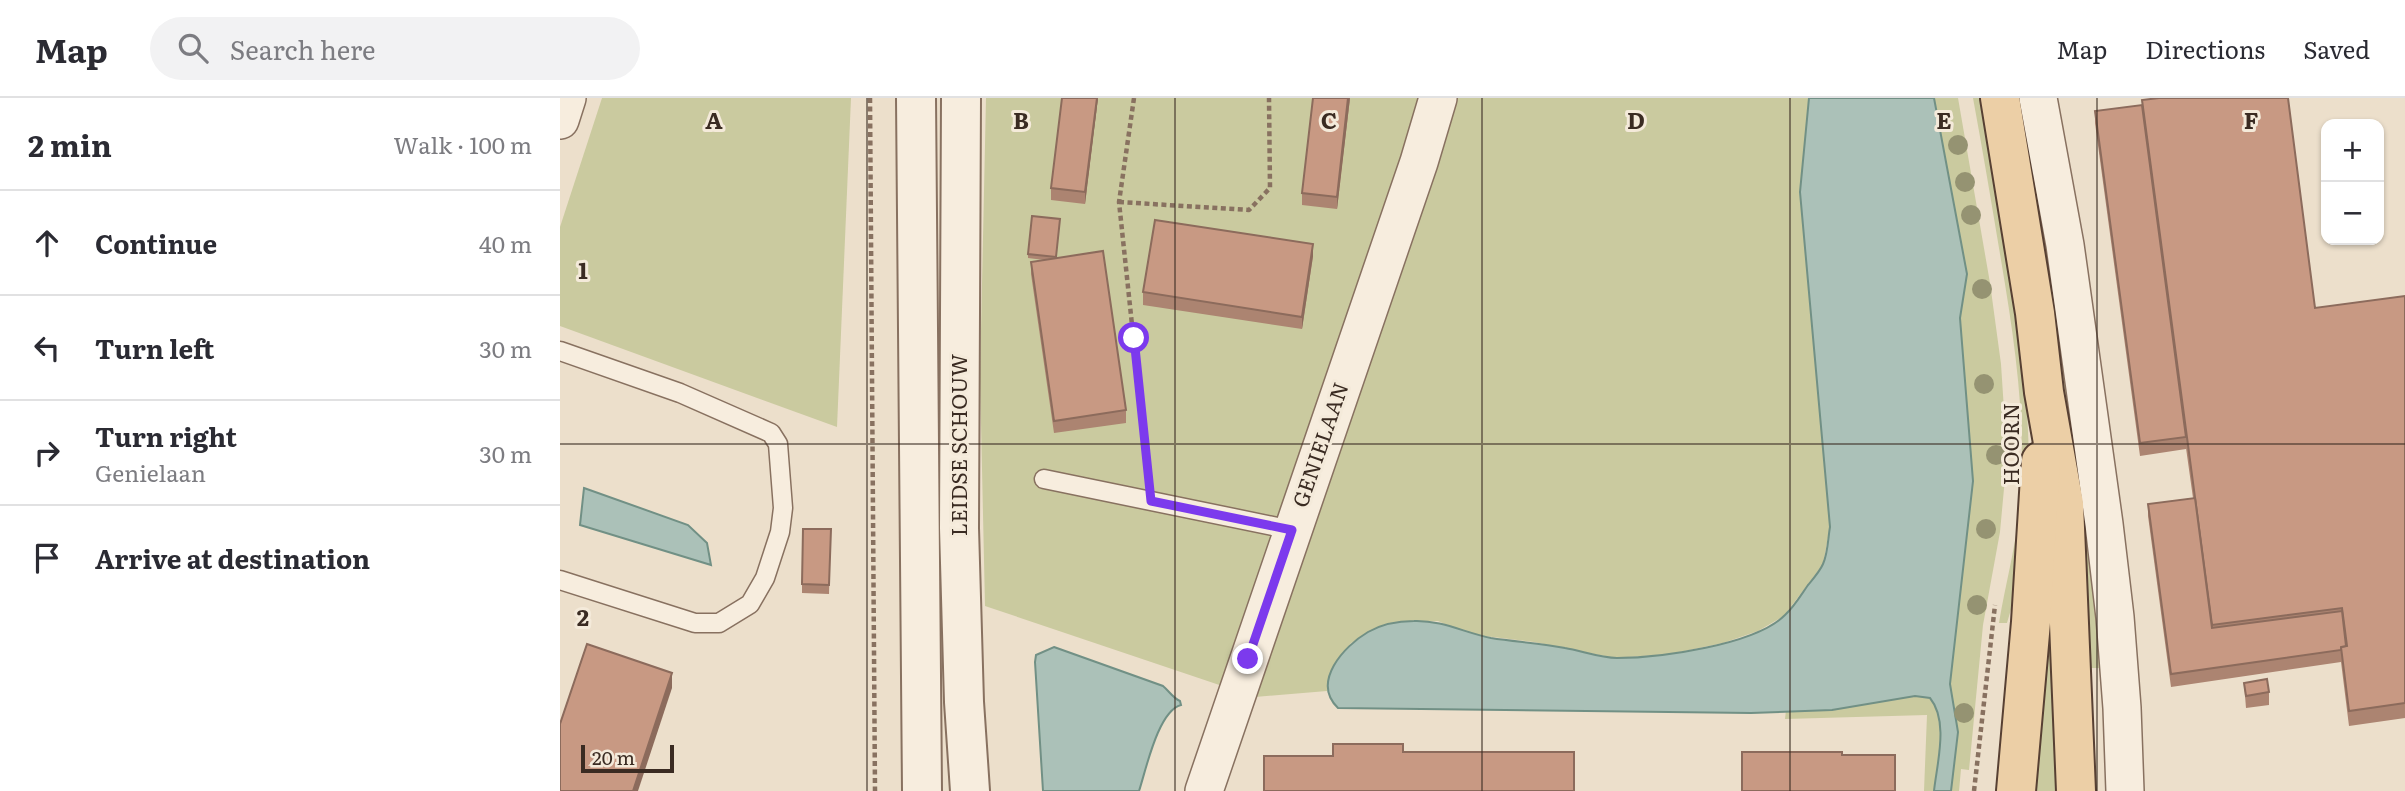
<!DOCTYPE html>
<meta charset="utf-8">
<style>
:root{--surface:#fff;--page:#f2f2f3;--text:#2b2b33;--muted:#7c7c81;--line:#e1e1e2}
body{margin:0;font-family:Literata,serif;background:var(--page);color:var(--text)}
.controls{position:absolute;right:21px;top:21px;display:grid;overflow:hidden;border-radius:14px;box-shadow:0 2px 5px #0004}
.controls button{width:63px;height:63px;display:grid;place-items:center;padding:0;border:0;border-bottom:2px solid var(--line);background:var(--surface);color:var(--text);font:35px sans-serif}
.scale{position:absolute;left:21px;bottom:18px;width:93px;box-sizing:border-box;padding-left:7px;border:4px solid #3a2b22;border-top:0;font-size:19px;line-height:24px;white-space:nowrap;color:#3a2b22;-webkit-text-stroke:5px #f4eada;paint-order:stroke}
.stop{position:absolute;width:21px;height:21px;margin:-16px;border:5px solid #7c3aed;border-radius:50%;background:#fff}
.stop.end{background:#7c3aed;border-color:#fff;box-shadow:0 2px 7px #0008}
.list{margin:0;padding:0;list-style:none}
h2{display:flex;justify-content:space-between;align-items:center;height:91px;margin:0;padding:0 28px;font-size:30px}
h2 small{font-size:23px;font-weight:400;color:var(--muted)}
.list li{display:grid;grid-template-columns:46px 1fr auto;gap:21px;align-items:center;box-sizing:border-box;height:105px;padding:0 28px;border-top:2px solid var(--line)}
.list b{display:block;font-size:26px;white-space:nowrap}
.list p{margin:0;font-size:23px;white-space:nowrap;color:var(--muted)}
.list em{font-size:23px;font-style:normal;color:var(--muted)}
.icon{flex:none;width:38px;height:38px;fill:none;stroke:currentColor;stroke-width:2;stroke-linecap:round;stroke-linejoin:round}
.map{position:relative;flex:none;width:1845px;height:693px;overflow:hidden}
header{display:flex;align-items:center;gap:42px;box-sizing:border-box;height:98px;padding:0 35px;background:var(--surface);border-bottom:2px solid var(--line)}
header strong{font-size:33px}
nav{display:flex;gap:38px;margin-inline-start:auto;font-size:24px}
.search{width:490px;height:63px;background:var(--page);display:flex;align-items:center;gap:18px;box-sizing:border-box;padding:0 24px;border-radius:38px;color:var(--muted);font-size:26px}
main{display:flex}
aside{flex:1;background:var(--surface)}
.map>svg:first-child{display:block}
.green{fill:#caca9f}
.water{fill:#abc1b8;stroke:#719085;stroke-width:2}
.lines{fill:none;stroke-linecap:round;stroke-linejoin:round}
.service-casing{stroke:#887160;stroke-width:21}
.minor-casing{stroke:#887160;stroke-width:40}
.tertiary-casing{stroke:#887160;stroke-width:42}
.primary-casing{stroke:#574033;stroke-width:42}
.path{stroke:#887160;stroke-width:4.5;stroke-dasharray:5 3.5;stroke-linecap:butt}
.service{stroke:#f7edde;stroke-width:18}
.minor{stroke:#f7edde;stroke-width:37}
.tertiary{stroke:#f7edde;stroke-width:38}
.primary{stroke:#eccfa6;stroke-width:38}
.tree{fill:#959372}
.wall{fill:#ac8471}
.shaded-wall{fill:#8c6b5c}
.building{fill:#c89983;stroke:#8c6b5c;stroke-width:2}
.route{stroke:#7c3aed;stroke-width:9}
.grid{fill:none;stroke:#3a2b22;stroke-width:2;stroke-opacity:0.55}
.labels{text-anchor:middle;stroke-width:6;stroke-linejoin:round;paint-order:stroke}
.street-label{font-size:21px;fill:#3a2b22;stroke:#f4eada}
.grid-label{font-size:23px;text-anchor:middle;font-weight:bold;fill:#3a2b22;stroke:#f4eada;stroke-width:6;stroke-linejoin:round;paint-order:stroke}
</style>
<header>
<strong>Map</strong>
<div class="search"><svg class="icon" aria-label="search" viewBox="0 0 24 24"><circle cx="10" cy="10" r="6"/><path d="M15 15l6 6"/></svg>Search here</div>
<nav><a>Map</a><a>Directions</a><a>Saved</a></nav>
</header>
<main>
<aside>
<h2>2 min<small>Walk · 100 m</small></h2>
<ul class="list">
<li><svg class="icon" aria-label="ahead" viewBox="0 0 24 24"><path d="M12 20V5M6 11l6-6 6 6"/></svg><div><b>Continue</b></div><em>40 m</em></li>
<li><svg class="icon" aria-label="left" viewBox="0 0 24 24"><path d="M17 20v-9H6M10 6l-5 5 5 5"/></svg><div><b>Turn left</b></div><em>30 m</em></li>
<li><svg class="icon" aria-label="right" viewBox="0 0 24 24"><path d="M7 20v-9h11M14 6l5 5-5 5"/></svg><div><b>Turn right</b><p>Genielaan</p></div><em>30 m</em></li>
<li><svg class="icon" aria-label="arrive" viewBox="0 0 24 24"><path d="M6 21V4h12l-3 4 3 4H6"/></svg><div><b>Arrive at destination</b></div></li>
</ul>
</aside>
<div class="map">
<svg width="1845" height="693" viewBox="0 0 1845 693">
<rect width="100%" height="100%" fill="#ecdfcb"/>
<g class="green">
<polygon points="42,0 291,0 277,329 0,228 0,129"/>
<polygon points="426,0 1249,0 1240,94 1270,429 1263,466 1224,518 1198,533 1163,545 1110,556 1054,560 974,544 908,536 878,523 832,525 791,545 777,562 769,578 767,593 695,599 425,508 420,279"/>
<polygon points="1374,0 1398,0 1430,185 1441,266 1447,358 1440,434 1423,527 1409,672 1401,671 1399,693 1391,693 1398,634 1390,586 1413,383 1400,220 1407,176"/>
<path d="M1413,0H1422C1443,121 1468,245 1469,368C1470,398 1472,430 1466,459C1462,481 1453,503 1447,525H1439C1445,488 1455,452 1459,415C1468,331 1455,245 1441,162C1432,108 1423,54 1413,0Z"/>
<polygon points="1459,15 1469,18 1546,562 1539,570 1524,570"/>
<polygon points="1485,464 1508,693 1464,693"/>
<path d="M1355,598L1370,600C1389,623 1377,665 1374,693H1364L1367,617L1225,621L1226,612H1272Z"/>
</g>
<g class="water">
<path d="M1249,0H1374L1407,176L1400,220L1413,383L1390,586L1398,634L1391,693H1374C1377,665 1389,623 1370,600L1355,598L1272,612L1191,615L778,610C751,584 784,548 808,534C822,526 838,523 854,523C882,522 905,535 931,540C956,544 981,545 1005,550C1022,553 1041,560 1057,560C1099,560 1195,547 1225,517C1234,509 1241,497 1248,487C1253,481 1260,473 1263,466C1268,455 1268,440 1270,429L1240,94Z"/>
<polygon points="24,390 128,427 147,445 151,467 20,427"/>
<path d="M494,549L603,588C609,593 613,600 620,603L621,607C598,613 586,672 579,693H483L475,564L476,557Z"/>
</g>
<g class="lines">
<g class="service-casing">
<g id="service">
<polyline points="0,253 120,295 211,335 218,346 223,410 220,434 205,480 190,506 159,525 135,525 0,482"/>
<polyline points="484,381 732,432"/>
</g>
</g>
<g class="minor-casing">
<g id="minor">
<polyline points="1478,0 1505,147 1544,426 1555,519 1562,610 1565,693"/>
<polyline points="0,22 7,0"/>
<polyline points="644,693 859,64 878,0"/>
</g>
</g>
<g class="tertiary-casing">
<g id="tertiary">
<polyline points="356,0 362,693"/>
<polyline points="401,0 399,430 404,604 410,693"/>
</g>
</g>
<g class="primary-casing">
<g id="primary">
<polyline points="1440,0 1475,215 1484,294 1504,406 1516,693"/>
<polyline points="1456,693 1471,524 1481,363"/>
</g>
</g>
<g class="path">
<polyline points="310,0 315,693"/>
<polyline points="574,0 559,104 588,378"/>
<polyline points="559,104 689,112 710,90 709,0"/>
<polyline points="1414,693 1435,507"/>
</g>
<use href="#service" class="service"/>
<use href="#minor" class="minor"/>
<use href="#tertiary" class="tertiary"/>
<use href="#primary" class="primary"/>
</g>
<g class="tree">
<circle cx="1398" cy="47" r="10"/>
<circle cx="1405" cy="84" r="10"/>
<circle cx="1411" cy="117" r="10"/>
<circle cx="1422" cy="191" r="10"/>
<circle cx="1424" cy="286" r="10"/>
<circle cx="1436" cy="357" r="10"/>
<circle cx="1426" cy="431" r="10"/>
<circle cx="1417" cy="507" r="10"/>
<circle cx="1404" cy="615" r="10"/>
</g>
<g class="wall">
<polygon points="502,0 538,0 525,106 491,102 491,90"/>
<polygon points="790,0 777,111 742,107 742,95"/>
<polygon points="1582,2 1755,210 1845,198 1845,620 1789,628 1781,564 1611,589 1588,418 1588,406 1633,400 1626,350 1626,351 1580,358 1535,25 1535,13 1582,7"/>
<polygon points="500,121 496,160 566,312 566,325 494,335 471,176 471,164 484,162 468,160 468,156"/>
<polygon points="753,158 742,231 583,207 583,194"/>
<polygon points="271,431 269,496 242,495 242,486"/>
<polygon points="1684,585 1709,594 1709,607 1686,610"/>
</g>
<g class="shaded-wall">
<polygon points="537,0 538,0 525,106 525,94"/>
<polygon points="788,0 790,0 777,111 777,99"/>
<polygon points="753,146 753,158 742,231 742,219"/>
<polygon points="112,575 112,590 78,693 73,693"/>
</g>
<g class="building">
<polygon points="502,0 537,0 525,94 491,90"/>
<polygon points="753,0 788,0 777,99 742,95"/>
<polygon points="1599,0 1728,0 1755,210 1845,198 1845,605 1789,613 1781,549 1787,548 1782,510 1652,527 1582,2"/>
<polygon points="1582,7 1626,339 1580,345 1535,13"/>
<polygon points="472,118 500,121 496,159 468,156"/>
<polygon points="595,122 753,146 742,219 583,194"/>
<polygon points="543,153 566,312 494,323 471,164"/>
<polygon points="1635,400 1652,530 1782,513 1786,548 1781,549 1781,552 1611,576 1588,406"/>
<polygon points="243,431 271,431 269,487 242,486"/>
<polygon points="27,546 112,575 73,693 0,693 0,626"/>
<polygon points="1707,581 1709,594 1686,598 1684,585"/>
<polygon points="773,646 843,646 843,654 1014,654 1014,693 704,693 704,658 773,658"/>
<polygon points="1182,654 1282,654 1282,657 1335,657 1335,693 1182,693"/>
</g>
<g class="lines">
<polyline class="route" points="574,240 591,403 732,432 688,561"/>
</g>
<path class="grid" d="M307,0V693M615,0V693M922,0V693M1230,0V693M1537,0V693M0,346H1845"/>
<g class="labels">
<g class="street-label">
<text transform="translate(1452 346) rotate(-90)" y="7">HOORN</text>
<text transform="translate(400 347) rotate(-90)" y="7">LEIDSE SCHOUW</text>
<text transform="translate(761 347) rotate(-71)" y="7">GENIELAAN</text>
</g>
</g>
<g class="grid-label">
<text x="154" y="31">A</text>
<text x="461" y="31">B</text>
<text x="769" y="31">C</text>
<text x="1076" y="31">D</text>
<text x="1384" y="31">E</text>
<text x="1691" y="31">F</text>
<text x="23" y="181">1</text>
<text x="23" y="528">2</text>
</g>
</svg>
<div class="controls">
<button>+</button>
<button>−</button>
</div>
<div class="scale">20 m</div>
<div class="stop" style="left:574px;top:240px"></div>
<div class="stop end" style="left:688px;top:561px"></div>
</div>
</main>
